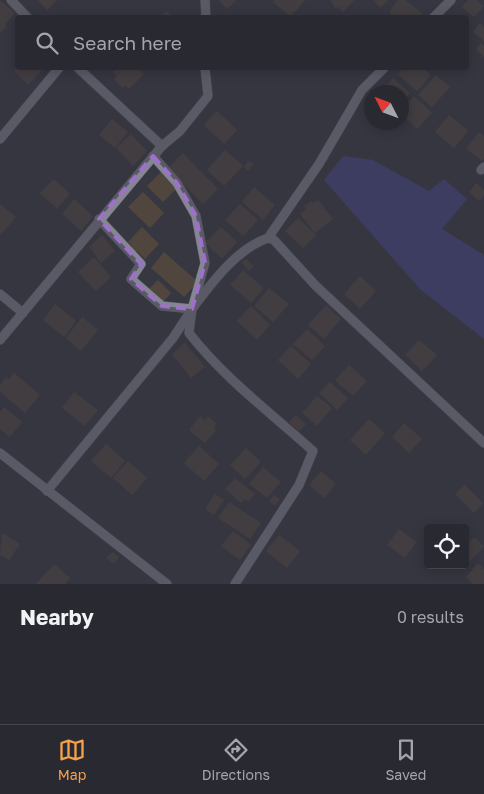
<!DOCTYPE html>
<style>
:root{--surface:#282931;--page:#303139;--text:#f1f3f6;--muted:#a5a6ab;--line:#44454d;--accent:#f8a14a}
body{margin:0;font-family:"Golos Text",sans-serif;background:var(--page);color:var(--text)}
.controls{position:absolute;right:15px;bottom:15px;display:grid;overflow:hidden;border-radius:5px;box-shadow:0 2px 12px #0003}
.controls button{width:45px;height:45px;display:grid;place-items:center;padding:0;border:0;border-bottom:1px solid var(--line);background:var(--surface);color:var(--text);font:25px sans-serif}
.compass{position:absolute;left:364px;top:85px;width:45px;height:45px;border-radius:50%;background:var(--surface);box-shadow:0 2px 12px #0003;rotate:312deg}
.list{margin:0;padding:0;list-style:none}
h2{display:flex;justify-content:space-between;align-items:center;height:65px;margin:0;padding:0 20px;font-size:21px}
h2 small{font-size:16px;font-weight:400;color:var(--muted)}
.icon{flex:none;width:28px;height:28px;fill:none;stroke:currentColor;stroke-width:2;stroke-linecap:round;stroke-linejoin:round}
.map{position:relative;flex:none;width:484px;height:584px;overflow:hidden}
.search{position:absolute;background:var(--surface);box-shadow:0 2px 12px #0003;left:15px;right:15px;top:15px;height:55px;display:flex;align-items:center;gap:12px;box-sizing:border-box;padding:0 18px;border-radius:5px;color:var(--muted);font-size:19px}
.sheet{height:140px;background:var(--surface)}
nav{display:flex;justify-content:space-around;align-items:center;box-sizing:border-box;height:70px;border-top:1px solid var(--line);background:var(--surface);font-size:14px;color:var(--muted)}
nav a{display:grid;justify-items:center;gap:2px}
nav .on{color:var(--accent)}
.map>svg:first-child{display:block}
.green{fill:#46458a}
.building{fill:#50463e}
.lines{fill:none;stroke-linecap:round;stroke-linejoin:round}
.minor-casing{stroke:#54555e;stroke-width:10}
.minor{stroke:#858693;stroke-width:9}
.marked{fill:none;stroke:#9f70cb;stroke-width:4;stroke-dasharray:10 6;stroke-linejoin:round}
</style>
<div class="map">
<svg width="484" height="584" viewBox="0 0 484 584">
<rect width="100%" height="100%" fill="#363741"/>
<polygon class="green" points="343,156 373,160 429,191 444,179 467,199 442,229 484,255 484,339 420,289 324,180"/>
<g class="building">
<polygon points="0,0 15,13 5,24 7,26 0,33"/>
<polygon points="37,0 57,0 47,10"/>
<polygon points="219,0 237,0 227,9"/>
<polygon points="275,0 305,0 291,17 273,2"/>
<polygon points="330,0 354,0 343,12 338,7 336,9"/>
<polygon points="373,0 389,0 380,8"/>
<polygon points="398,0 405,0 422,13 419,18 396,18 389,12"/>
<polygon points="468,0 477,0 484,6 474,17 462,7"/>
<polygon points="167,11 173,18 159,18"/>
<polygon points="480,23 484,27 484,41 473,32"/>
<polygon points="481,43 484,46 484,57 476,49"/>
<polygon points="18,68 44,68 28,85 14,71"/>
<polygon points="117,68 138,68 144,74 129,89 125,85 123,88 114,79 117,76 112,72"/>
<polygon points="404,68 423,68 431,75 417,91 398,74"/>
<polygon points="436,75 450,87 432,107 418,95"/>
<polygon points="393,78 410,93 402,102 402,92 380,92"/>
<polygon points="414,96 432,113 417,129 402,114 402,109"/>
<polygon points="217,111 237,130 224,144 204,125"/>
<polygon points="449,115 468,131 454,148 435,132"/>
<polygon points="112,119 128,132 115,148 99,135"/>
<polygon points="479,132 484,136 484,158 482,161 466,149"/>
<polygon points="131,134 147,151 133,166 116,148"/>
<polygon points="225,150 243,166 224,186 207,170"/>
<polygon points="183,153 218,189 203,204 168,168"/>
<polygon points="249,161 254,164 248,171 244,167"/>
<polygon points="162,171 178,187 163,202 147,186"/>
<polygon points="54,179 70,194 57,209 40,193"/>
<polygon points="476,183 484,190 484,195 479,201 469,192"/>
<polygon points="254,187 275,205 263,220 242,202"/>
<polygon points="143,192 164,213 150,228 128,207"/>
<polygon points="74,199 93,216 81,231 62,214"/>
<polygon points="318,200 333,219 315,233 300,214 306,209 304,206 312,201 313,203"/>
<polygon points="0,204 16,217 1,235 0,234"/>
<polygon points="240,204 258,220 243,236 225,220"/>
<polygon points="298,218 316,235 303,248 285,231"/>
<polygon points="142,227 159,244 145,259 137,251 134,254 129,249 132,246 128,242"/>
<polygon points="221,227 237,242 222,259 205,243"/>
<polygon points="102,235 115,251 101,263 89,247"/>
<polygon points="164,252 198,282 184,297 151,268"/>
<polygon points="94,257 111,277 96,291 78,272"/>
<polygon points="246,259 254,266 249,271 242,263"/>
<polygon points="243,270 264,288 251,303 230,285"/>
<polygon points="360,276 376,291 360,309 344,294"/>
<polygon points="158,280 171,293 162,303 148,290"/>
<polygon points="269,288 289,304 273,322 254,306"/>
<polygon points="55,304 76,321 64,337 43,320"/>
<polygon points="326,305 341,319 324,339 308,325"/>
<polygon points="251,306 270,325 257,340 237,321"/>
<polygon points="82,317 98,330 81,351 66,338"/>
<polygon points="307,329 325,346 312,360 293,344"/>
<polygon points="419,340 437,355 422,371 405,355"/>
<polygon points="185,343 205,367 191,378 172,354"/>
<polygon points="291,346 311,364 298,379 278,360"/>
<polygon points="349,365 367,381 353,396 335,380"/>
<polygon points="14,373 40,395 25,413 0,392 0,385 6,377 9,379"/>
<polygon points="330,382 348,398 337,410 319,393"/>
<polygon points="74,392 98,410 85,426 62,408"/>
<polygon points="317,396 332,408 317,426 302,413"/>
<polygon points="4,407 22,422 10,437 0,429 0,412"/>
<polygon points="295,415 306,424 299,431 289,422"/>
<polygon points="200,416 205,420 208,416 217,424 214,428 216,430 205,443 189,430"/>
<polygon points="369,419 385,433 366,455 350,440"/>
<polygon points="404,423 422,439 409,453 392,437"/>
<polygon points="106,444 125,461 111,478 91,461"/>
<polygon points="199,446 219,464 204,481 184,463"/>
<polygon points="246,448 261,462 245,479 230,465"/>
<polygon points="128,461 147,478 132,495 113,478"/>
<polygon points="263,467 281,482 267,498 249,484"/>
<polygon points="321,471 336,484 324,498 309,485"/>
<polygon points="235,478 255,494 248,502 245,499 241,503 225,489"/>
<polygon points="465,485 483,503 474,513 455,494"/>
<polygon points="215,494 224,500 214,515 205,509"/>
<polygon points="274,495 280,499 275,506 269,501"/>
<polygon points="229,502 261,523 250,539 218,518"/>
<polygon points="399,529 417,542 405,558 387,545"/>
<polygon points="233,531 251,545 240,560 221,546"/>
<polygon points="2,533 20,544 9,560 0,555"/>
<polygon points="279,535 300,551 287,568 266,551"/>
<polygon points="474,537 484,546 463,569 459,565 465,565 465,547"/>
<polygon points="112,552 119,557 114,564 106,558"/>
<polygon points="478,563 484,569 484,584 473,584 466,577"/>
<polygon points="54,564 70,578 65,584 36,584"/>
</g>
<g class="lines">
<g class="minor-casing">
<g id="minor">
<polyline points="11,0 28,18"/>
<polyline points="205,0 206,18"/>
<polyline points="433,18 451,0"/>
<polyline points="0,139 59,68"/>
<polyline points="162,146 180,131 208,96 205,68"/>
<path d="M153,156L177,183L196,216L205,263L192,309C211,284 236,249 268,238L319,164L362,90L384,68"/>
<polyline points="481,170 484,167"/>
<polyline points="99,219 141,264 131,279 162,306 192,309"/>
<polyline points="268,238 274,240 315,285 484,443"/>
<polyline points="0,294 23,313"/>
<polyline points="0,340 162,146 78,68"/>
<polyline points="0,453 167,584"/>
<path d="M47,491L173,338L192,309L189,333C225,379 271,413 313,451L299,485L235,584"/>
</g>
</g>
<use href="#minor" class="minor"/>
</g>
<path d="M0 0H484V584H0ZM153,156L177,183L196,216L205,263L192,309L162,306L131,279L141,264L99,219Z" fill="#363741" fill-opacity=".55" fill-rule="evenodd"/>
<path class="marked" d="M153,156L177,183L196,216L205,263L192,309L162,306L131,279L141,264L99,219Z"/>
</svg>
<div class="controls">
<button><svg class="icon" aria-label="locate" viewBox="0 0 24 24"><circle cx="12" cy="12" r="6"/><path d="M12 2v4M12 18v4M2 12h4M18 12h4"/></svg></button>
</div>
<svg class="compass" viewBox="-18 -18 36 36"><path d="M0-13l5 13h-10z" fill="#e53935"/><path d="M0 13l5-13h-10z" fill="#a5a6ab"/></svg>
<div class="search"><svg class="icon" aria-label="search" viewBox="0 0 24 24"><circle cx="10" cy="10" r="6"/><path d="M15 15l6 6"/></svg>Search here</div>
</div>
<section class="sheet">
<h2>Nearby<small>0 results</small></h2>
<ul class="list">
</ul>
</section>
<nav>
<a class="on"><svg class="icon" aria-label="map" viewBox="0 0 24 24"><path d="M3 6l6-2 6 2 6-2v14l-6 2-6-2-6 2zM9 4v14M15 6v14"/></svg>Map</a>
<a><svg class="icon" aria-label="directions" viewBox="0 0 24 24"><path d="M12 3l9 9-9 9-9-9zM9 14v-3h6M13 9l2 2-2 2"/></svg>Directions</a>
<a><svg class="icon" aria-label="saved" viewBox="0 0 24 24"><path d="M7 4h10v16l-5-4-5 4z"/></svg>Saved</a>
</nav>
